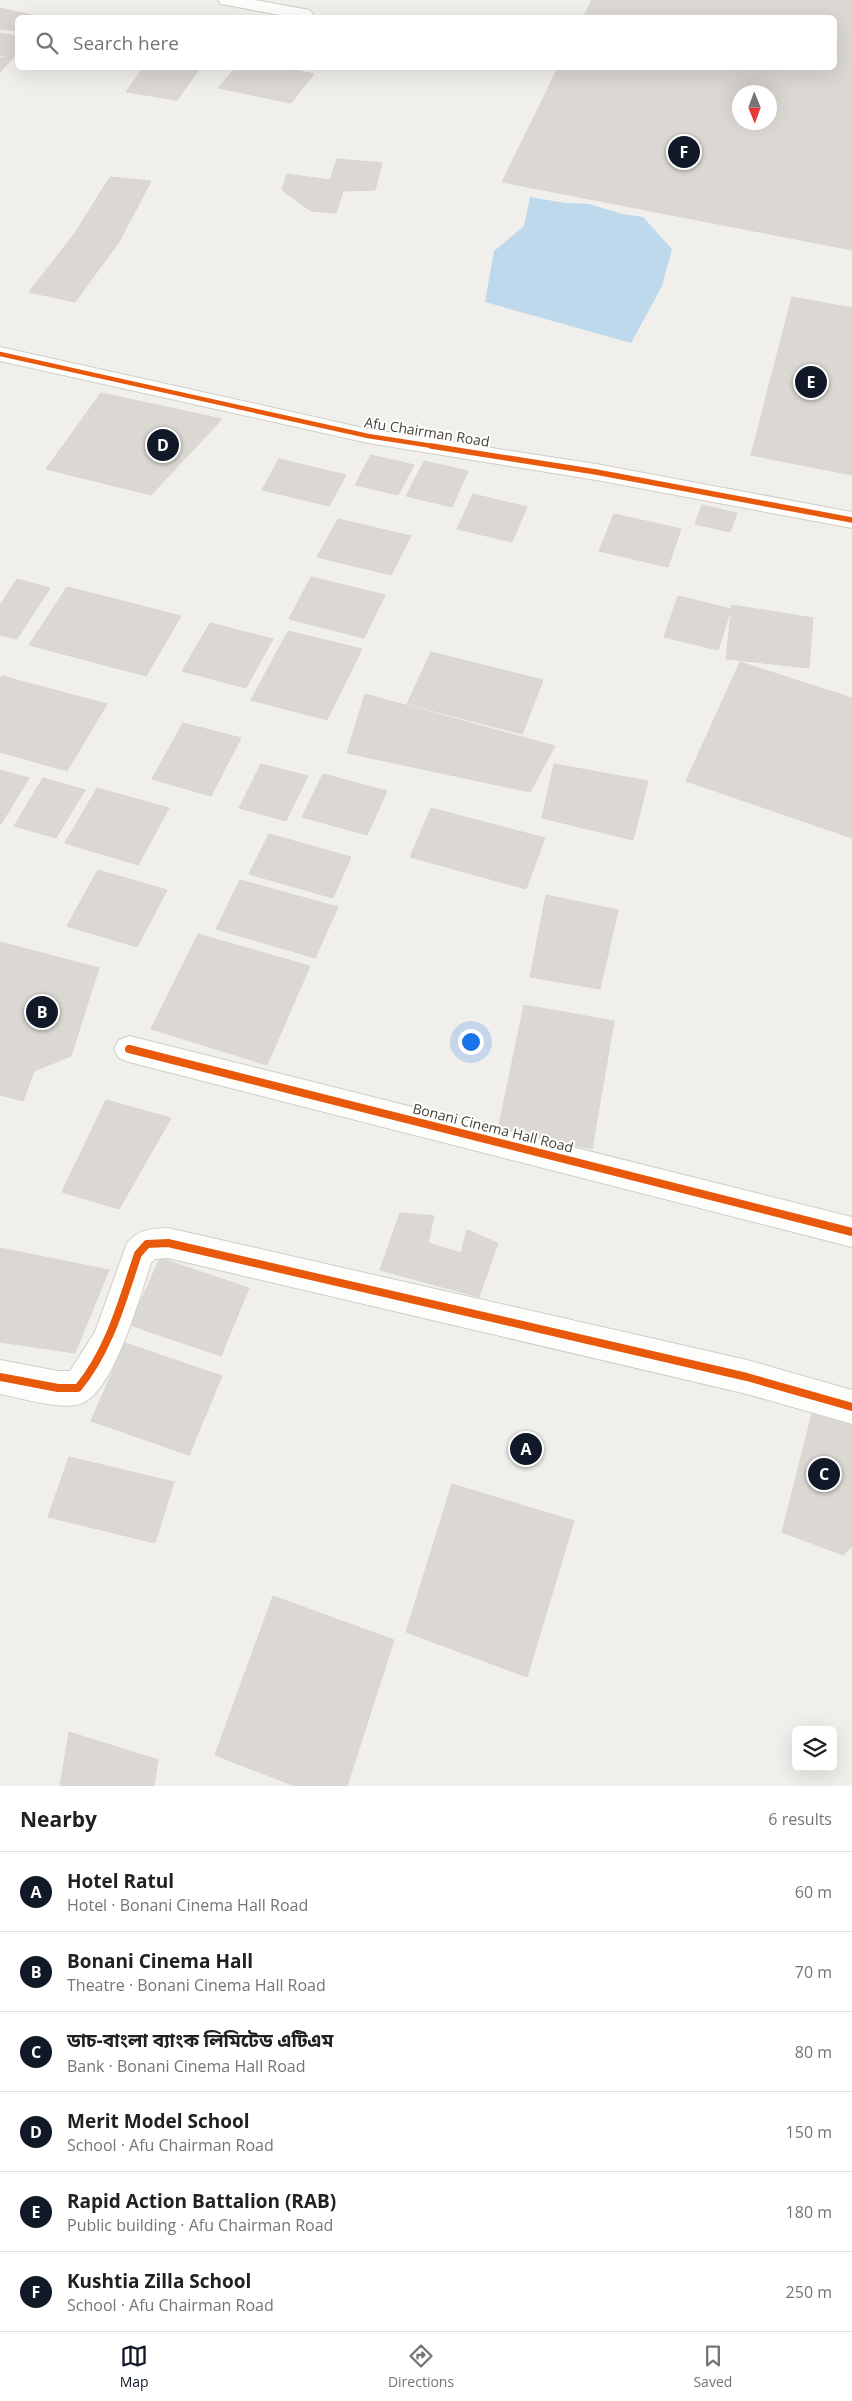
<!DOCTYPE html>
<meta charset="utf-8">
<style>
:root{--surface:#fff;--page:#f6f6f6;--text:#202124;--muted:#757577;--line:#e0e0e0;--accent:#111827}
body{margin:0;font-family:"Open Sans","Noto Sans Bengali",sans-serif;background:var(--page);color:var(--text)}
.controls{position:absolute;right:15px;bottom:15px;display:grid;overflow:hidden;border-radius:8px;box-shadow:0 5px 20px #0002}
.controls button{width:45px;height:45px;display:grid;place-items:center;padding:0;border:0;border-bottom:1px solid var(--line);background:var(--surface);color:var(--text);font:25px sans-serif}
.compass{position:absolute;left:732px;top:85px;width:45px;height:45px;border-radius:50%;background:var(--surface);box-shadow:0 5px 20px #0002;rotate:179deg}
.you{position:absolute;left:470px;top:1041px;width:18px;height:18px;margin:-12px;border:4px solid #fff;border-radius:50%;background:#1a73e8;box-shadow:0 0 0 8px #1a73e833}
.badge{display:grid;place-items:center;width:32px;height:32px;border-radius:50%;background:var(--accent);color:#fff;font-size:16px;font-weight:700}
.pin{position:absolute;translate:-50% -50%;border:2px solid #fff;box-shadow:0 1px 5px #0006}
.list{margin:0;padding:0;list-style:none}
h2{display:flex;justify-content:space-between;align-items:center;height:65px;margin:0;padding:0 20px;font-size:21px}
h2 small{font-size:16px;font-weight:400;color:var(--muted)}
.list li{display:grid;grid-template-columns:32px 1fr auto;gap:15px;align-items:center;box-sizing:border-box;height:80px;padding:0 20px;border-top:1px solid var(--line)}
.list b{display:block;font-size:19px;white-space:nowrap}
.list p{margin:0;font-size:16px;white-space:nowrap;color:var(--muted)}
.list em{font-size:16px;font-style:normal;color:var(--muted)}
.icon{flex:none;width:28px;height:28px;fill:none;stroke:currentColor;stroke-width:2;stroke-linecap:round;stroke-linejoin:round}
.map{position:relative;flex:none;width:852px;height:1786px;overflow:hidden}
.search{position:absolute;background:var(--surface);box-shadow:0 5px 20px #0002;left:15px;right:15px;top:15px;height:55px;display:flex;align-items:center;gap:12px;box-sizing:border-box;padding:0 18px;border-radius:8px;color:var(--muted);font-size:19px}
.sheet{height:545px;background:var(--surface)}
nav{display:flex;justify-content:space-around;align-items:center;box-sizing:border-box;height:70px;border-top:1px solid var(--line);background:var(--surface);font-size:14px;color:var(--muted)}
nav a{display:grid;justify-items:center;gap:2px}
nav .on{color:var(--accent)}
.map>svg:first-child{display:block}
.water{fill:#bed9ec}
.building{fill:#dbd8d3;stroke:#d9d6d1;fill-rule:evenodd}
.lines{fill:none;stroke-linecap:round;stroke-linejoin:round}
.street-casing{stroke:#cfcdc8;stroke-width:2}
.street{fill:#fdfdfc;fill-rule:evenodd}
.cycleway-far2-casing{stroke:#fff;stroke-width:7}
.cycleway-far1-casing{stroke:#fff;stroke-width:9}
.cycleway-casing{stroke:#fff;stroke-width:11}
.cycleway-far2{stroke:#e8590c;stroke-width:4.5}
.cycleway-far1{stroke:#e8590c;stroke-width:5.5}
.cycleway{stroke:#e8590c;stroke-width:8}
.labels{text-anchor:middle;stroke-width:4;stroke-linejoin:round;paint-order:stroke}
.street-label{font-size:14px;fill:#474137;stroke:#fff}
</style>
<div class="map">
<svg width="852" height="1786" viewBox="0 0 852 1786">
<rect width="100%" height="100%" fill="#f1efeb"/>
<polygon class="water" points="530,197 565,203 589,204 622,214 643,217 672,249 662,286 631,343 485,302 494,251 524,226"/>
<g class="building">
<path d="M592,0H852V250L502,182L558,68H834V18H583ZM740,92H770V122H740Z"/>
<polygon points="0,8 45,18 18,18 18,31 0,29"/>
<polygon points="0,33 18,36 18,53 13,58 0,55"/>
<polygon points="0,57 13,58 0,72"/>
<polygon points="143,68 200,68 177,100 126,92"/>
<polygon points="235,68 284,68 314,74 291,103 218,88"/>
<polygon points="337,159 382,163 375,190 343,191 336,213 311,211 282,190 287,174 330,180"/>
<polygon points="110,177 151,181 119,242 75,233"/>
<polygon points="75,233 119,242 75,302 29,292"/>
<polygon points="792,297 852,308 852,475 751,455"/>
<polygon points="101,393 222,419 151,495 46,469"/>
<polygon points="371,455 414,465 398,495 355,485"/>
<polygon points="279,459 346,475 329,506 262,490"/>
<polygon points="424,461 468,471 452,507 406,496"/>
<polygon points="473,494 527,507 512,542 457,529"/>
<polygon points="702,505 737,513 730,532 695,524"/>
<polygon points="614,514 681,529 668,567 599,551"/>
<polygon points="338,519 411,536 391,575 317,557"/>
<polygon points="311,577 385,595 364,638 289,619"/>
<polygon points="17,579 50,588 17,639 0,635 0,605"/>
<polygon points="67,587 181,616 146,676 29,645"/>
<polygon points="678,596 731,609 718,650 664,637"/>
<polygon points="732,605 813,618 809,668 726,659"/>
<polygon points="210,623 273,639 246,688 182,671"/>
<polygon points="288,631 362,649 327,720 251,700"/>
<polygon points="431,652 543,680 522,734 407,704"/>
<polygon points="740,662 852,698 852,838 686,781"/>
<polygon points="2,676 107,704 67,771 0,752 0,678"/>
<polygon points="365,694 555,746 530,792 347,753"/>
<polygon points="183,723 241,738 211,796 152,779"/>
<polygon points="261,764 308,776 286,821 239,808"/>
<polygon points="554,764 648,781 633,840 542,818"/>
<polygon points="0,770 29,778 1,824 0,823"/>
<polygon points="323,774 387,791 367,835 302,817"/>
<polygon points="43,778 85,790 56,838 14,826"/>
<polygon points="97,788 169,808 138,865 65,843"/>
<polygon points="431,808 545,838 526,889 410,857"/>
<polygon points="269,834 351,857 333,898 249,874"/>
<polygon points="98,870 167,890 137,947 67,926"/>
<polygon points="240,880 338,907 315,958 216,929"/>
<polygon points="546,895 618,910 600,989 530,977"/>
<polygon points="198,934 310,966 267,1065 151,1029"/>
<polygon points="0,942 99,968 71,1056 34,1071 23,1101 0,1095"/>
<polygon points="524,1005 614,1021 592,1149 498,1130"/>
<polygon points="106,1100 171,1118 119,1209 62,1192"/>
<polygon points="400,1213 434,1216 428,1243 461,1253 467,1230 498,1243 479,1297 380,1270"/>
<polygon points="0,1248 109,1270 75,1353 0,1342"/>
<polygon points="160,1258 249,1288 221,1356 130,1325"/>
<polygon points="125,1343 222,1376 189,1455 91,1421"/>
<polygon points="814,1406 852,1417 852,1546 843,1555 782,1532"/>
<polygon points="69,1457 174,1482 155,1543 48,1517"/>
<polygon points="452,1484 574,1521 527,1677 406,1632"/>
<polygon points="273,1596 394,1640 347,1786 295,1786 215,1755"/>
<polygon points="69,1732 158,1760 154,1786 60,1786"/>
</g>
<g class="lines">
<g class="street-casing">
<g id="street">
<polygon points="218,0 255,0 304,9 310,10 313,14 310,18 295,18 227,5 221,4"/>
<polygon points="0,347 368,429 596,464 852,512 852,528 596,480 368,443 0,361"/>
<polygon points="129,1036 852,1217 852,1247 129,1062 119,1058 114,1049 119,1040"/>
<path d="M168,1228L747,1360L852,1390V1424L747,1394L168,1258L155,1259L151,1263C140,1295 114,1394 80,1404C59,1410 21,1398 0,1394V1360L58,1371H70L95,1332L127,1243C139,1229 150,1229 168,1228Z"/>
</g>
</g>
<use href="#street" class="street"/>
<g class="cycleway-far2-casing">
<polyline id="cycleway-far2" points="0,354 368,436 439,447"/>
</g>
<g class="cycleway-far1-casing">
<polyline id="cycleway-far1" points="431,446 596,472 852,520"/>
</g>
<g class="cycleway-casing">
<g id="cycleway">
<polyline points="129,1049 852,1232"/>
<path d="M0,1377L58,1388H78C110,1349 122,1301 138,1254L147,1244L168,1243L747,1377L852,1407"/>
</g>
</g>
<use href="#cycleway-far2" class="cycleway-far2"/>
<use href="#cycleway-far1" class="cycleway-far1"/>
<use href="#cycleway" class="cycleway"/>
</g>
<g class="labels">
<g class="street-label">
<text transform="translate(427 432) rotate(9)" y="5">Afu Chairman Road</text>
<text transform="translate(493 1128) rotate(14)" y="5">Bonani Cinema Hall Road</text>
</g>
</g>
</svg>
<div class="controls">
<button><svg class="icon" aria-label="layers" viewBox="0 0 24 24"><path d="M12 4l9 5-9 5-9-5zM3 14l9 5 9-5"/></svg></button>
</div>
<svg class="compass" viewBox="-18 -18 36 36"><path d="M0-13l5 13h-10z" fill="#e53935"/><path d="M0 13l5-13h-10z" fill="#757577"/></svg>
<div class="you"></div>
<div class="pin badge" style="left:526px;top:1449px">A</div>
<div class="pin badge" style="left:42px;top:1012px">B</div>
<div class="pin badge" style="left:824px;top:1474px">C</div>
<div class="pin badge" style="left:163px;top:445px">D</div>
<div class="pin badge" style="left:811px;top:382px">E</div>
<div class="pin badge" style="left:684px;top:152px">F</div>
<div class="search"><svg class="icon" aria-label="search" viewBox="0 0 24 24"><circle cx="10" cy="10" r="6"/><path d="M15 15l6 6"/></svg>Search here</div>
</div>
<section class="sheet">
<h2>Nearby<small>6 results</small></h2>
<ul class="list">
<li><span class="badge">A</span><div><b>Hotel Ratul</b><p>Hotel · Bonani Cinema Hall Road</p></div><em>60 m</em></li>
<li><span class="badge">B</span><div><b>Bonani Cinema Hall</b><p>Theatre · Bonani Cinema Hall Road</p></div><em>70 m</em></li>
<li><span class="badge">C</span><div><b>ডাচ-বাংলা ব্যাংক লিমিটেড এটিএম</b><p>Bank · Bonani Cinema Hall Road</p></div><em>80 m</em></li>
<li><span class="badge">D</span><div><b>Merit Model School</b><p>School · Afu Chairman Road</p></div><em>150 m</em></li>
<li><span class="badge">E</span><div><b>Rapid Action Battalion (RAB)</b><p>Public building · Afu Chairman Road</p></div><em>180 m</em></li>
<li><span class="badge">F</span><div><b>Kushtia Zilla School</b><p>School · Afu Chairman Road</p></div><em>250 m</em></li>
</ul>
</section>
<nav>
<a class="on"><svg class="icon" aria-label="map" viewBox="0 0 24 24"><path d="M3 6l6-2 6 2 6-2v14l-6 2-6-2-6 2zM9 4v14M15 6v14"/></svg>Map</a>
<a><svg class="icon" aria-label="directions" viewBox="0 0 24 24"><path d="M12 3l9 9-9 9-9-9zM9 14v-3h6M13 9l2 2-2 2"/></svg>Directions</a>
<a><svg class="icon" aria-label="saved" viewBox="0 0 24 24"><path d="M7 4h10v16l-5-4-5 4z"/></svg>Saved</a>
</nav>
